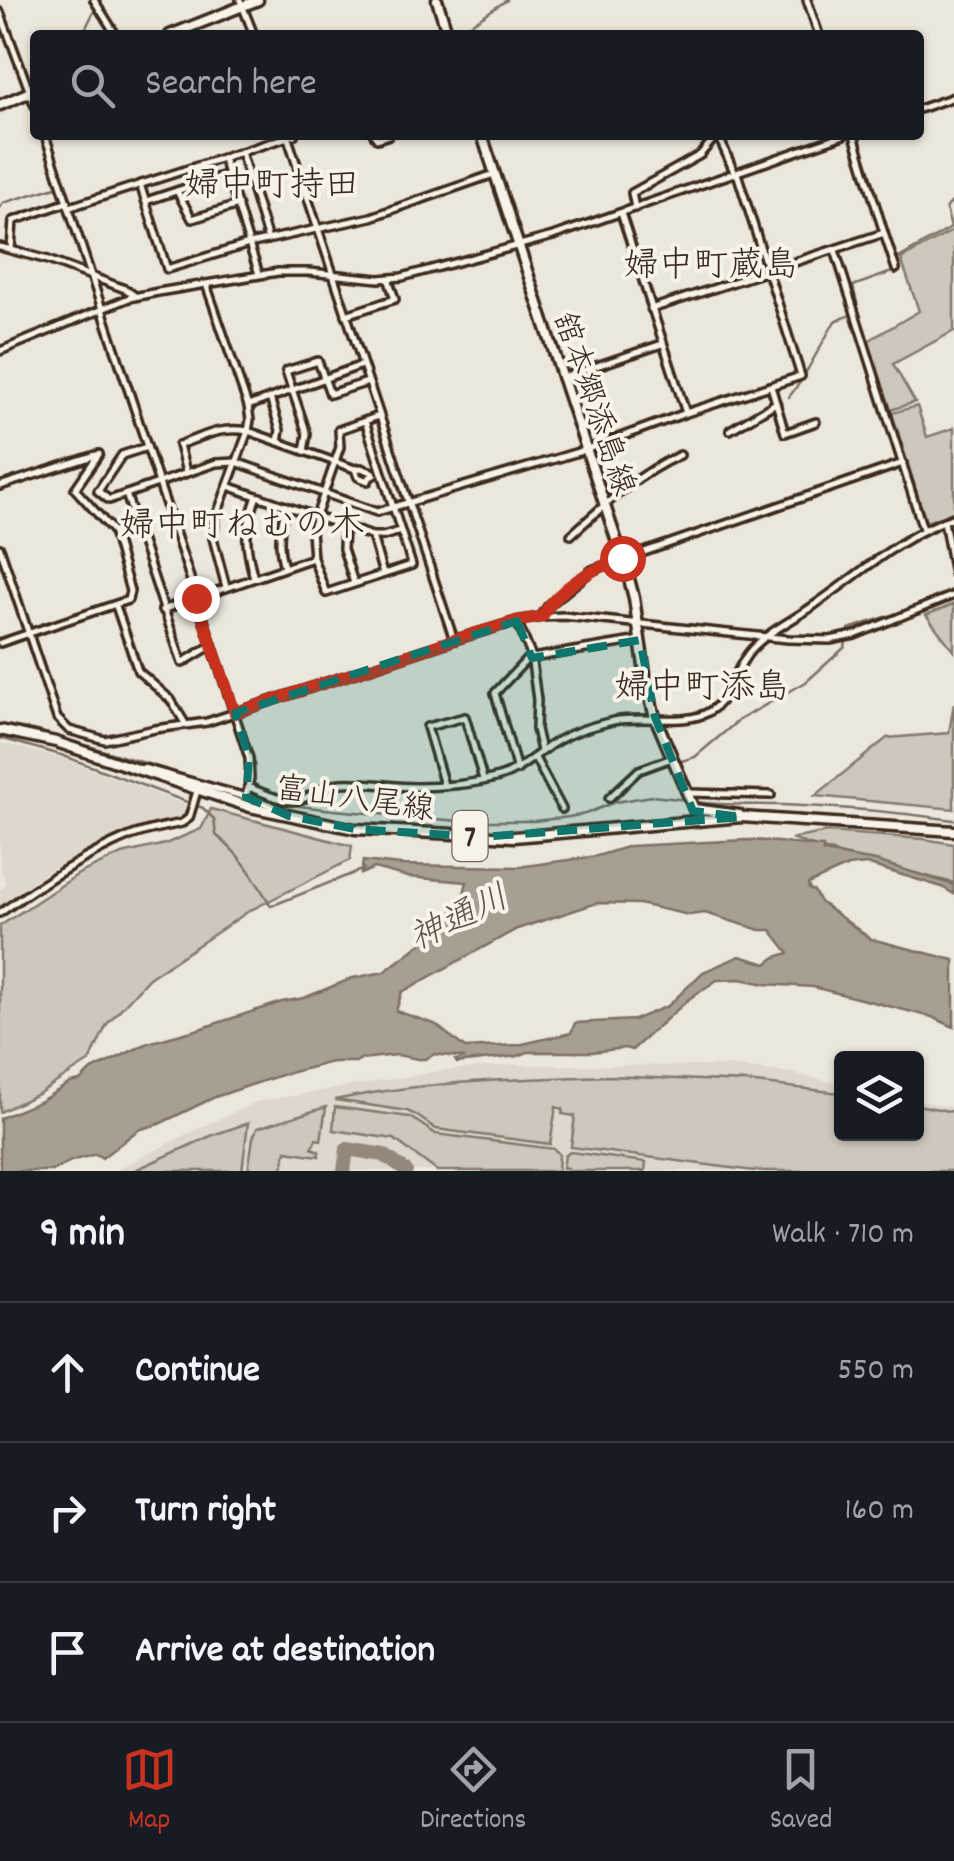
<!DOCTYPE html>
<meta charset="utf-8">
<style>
:root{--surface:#171b24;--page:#242831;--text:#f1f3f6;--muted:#9ea1a6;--line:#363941;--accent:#c8321e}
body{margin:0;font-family:Dekko,"Klee One",sans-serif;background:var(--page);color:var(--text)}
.controls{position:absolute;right:30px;bottom:30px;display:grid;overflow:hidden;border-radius:10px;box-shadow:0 2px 8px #0004}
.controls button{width:90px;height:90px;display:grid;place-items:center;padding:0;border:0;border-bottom:2px solid var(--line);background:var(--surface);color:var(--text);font:50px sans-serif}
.stop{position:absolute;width:30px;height:30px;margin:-22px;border:8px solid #c8321e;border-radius:50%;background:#fff}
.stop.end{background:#c8321e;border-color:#fff;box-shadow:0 2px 10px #0008}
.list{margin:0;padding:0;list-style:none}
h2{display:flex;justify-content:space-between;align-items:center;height:130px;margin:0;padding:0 40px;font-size:42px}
h2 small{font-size:32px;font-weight:400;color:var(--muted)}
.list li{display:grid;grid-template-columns:65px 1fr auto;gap:30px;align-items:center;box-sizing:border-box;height:140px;padding:0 40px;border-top:2px solid var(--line)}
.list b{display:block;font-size:38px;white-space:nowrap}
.list em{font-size:32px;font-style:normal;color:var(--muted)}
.icon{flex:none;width:55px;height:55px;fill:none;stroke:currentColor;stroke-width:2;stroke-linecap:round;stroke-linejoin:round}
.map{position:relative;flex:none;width:954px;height:1171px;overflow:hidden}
.search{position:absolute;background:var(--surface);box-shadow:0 2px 8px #0004;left:30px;right:30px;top:30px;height:110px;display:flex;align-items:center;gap:25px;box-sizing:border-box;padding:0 35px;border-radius:10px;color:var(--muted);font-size:38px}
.sheet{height:550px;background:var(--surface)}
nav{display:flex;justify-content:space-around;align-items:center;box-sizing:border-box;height:140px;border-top:2px solid var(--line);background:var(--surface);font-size:28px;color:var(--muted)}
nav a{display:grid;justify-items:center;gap:5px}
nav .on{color:var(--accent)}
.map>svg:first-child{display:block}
.built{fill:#ddd7cc}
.green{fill:#cec8bc;stroke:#84796d;stroke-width:2.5}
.water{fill:#a89f93;stroke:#7c7064;stroke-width:2.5;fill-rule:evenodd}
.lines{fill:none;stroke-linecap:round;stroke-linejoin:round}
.stream{stroke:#7c7064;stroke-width:2.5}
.taxiway{stroke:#94887d;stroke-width:14}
.minor-casing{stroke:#3b2a1e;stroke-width:12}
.major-casing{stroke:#3b2a1e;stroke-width:15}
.minor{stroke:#f7f3e8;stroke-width:5}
.major{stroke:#f7f3e8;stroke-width:8}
.route{stroke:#c8321e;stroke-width:12}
.marked{fill:#0f766e;fill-opacity:0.2;stroke:#0f766e;stroke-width:8;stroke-dasharray:20 12;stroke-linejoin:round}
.labels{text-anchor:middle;stroke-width:8;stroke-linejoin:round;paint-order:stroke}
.shield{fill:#f7f3e8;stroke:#73665b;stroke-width:2.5}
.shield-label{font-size:30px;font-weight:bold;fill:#3b2a1e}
.street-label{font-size:32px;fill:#3b2a1e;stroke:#f7f3e8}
.neighbourhood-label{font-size:35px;fill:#3b2a1e;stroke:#f7f3e8}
.water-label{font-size:35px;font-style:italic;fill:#615347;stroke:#f7f3e8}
</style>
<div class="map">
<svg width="954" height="1171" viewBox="0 0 954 1171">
<rect width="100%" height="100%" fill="#ece7dc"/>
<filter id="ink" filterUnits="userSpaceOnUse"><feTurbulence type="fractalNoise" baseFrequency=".01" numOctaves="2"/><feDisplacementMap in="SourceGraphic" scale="20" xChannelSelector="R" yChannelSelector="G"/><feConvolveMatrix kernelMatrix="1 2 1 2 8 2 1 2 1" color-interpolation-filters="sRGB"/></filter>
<g filter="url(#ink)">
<g class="built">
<polygon points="0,743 59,757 189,806 186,812 174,823 128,833 73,857 41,875 0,905 0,890 6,885 0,865"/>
<polygon points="514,1065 730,1066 791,1073 841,1084 842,1134 916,1134 917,1100 954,1108 954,1171 114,1171 189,1133 256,1102 446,1070"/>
</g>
<g class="green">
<polygon points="954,230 954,331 893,364 915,402 891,410 868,341 919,311 901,259"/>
<polygon points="917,406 927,437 954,428 954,512 926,522 892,413"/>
<polygon points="954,604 954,651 926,615"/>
<polygon points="954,703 954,809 815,796 887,738 949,733"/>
<polygon points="211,809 352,846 350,860 249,911 149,978 107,1024 90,1061 38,1094 0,1112 0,926 80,873 122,854 165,844 201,829"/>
<polygon points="828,832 924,839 954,844 954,883 839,854 791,839"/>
<path d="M609,1076L746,1082L841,1093L842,1134H916L917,1105L954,1112V1171H754L571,1147L575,1116L562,1114L563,1109L556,1107L550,1144L436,1129L416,1115L407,1111L335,1100C425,1081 517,1079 609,1076Z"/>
<polygon points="326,1107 321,1140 316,1139 312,1148 319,1151 319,1156 286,1151 282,1171 248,1171 253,1138 257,1128"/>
<polygon points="335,1107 410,1117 436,1134 554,1149 559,1154 558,1171 437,1171 394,1139 333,1130"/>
<polygon points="248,1123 242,1171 133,1171 213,1135"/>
<polygon points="570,1152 646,1162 645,1171 568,1171 568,1168 563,1168 565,1156"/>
</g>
<path class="water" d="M746,840C772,840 797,845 823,847V852L876,861L954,885V894L942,887L866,864L848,866L808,884L809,889L814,891L820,902L871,939L954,960V1027L932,1017L813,987L765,984L741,979L717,980L689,999L632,1050L625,1048L592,1052H528L518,1056L457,1063L455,1060L465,1058L435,1054L425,1059H418L397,1055L361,1059L356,1062H332L281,1075L215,1097L159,1124L138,1130L102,1158L96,1154L71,1161L52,1171H0V1118L39,1102L70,1083L80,1081L90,1071L148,1043L196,1030L282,1002L304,998L353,978L384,972L448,923L454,906L462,901L467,882L408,877L374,868L361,874L363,861L401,865L518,867L597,856L630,846ZM597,903L639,904L689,915L705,913L760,930H771L789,953L775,957L767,964L740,956L703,972L668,1006L634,1020L575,1023L571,1033L518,1045L465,1048L435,1024L396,1011L402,992L517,929Z"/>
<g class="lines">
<g class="stream">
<polyline points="82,35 100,0"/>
<polyline points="454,35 507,0"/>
<polyline points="0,208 3,203 66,184 72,202 282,135"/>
<polyline points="789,397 801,381 835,321 859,312 853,286 892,272 890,263 951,228 946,208 954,200"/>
<polyline points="0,724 38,731 282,804 333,810 459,821 534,821 569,817 585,814 615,802 652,796 688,800"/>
<path d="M0,738L61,755L203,808L214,819L216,835C244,858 253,876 271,906L364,869"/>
<polyline points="678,762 695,757 739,720 806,682 845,647 849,629 901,612 954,589"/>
<polyline points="616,800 640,775 670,764"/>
<path d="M696,802C725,806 753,804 782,805C839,807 897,812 954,820"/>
</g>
<polyline class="taxiway" points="344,1171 347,1149 384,1155 406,1171"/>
<g class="minor-casing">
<g id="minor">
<polyline points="94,0 116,35"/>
<polyline points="240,0 254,35"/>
<polyline points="807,0 819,35"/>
<polyline points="0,12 35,106"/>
<polyline points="919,109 954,97"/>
<polyline points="45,135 249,758 250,778 246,797 271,805 287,814"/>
<polyline points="287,135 454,640"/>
<polyline points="374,135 377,139 389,135"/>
<polyline points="718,135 735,174"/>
<polyline points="241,152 268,240"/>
<polyline points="140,184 167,269 249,244 223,158"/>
<polyline points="177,191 192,219 238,205"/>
<polyline points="146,201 228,174"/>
<polyline points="70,207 294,135"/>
<polyline points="635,208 632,193 700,155 717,135"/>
<polyline points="621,213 686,413"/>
<polyline points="884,233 896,269"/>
<polyline points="0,247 48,260 125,289 135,296"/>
<polyline points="11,249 13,221 68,202"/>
<polyline points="835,250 923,529"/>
<polyline points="259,274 249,244 371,217 494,174"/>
<polyline points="206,284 248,406 250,420 248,431 216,517 213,538 226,587"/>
<polyline points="651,309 884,233 854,135"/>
<polyline points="346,315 395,299 388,278"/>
<polyline points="0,351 129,298 158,292 278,272 309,272 379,279 402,277 553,236 844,135"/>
<polyline points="561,378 662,344"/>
<polyline points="771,386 785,433 816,422"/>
<polyline points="270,398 280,430 278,442"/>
<polyline points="248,406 362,365"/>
<polyline points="365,421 412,565 326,593 313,558 311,531 340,447 339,430 379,416"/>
<polyline points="730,430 776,403"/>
<polyline points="147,447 122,455 98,491 109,500 216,463 236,462 377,512 585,450 686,413 801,376 737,173"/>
<polyline points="304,451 307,434 286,371 318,361 330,394 368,382"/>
<path d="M186,472L179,445C204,436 221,426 248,431L355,469L361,468L372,472L374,475L370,477L368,481L358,477L355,469"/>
<polyline points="0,486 96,455"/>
<polyline points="228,486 372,536 383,536 400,531"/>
<polyline points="126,494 182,663 212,645"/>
<polyline points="944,521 954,574"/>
<polyline points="344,526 343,549 354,583"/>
<path d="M571,535C603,506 639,473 680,455"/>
<polyline points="372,536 383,574"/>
<polyline points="0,548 57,718 69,730 105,740 155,729 207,722 454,640 517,621 541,617 548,606 592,570 903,463"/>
<path d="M284,567C277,545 280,528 286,506"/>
<path d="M254,578C244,541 244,532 257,496"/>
<polyline points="116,606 138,671 171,700 186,725"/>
<polyline points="162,610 313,558"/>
<polyline points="541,617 564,616 788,639 830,640 855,635 954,595"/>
<polyline points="517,621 531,655"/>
<polyline points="0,643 128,600 130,591 113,531 75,489 99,454"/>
<polyline points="532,658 640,640"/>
<polyline points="535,758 562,809"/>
<polyline points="143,768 246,797"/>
<polyline points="517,770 495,693 531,655 537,700 536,729 541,751"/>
<polyline points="444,785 427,727 465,717 483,779"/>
<path d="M248,787C262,792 277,800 291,801C309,801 322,785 340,783C365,781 391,787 416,787C441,787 475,784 499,777C517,772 529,760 544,750C564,734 588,727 613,721C642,715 688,726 710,711C732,697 734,668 752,649C769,631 793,620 813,606C861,573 899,537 954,517"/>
<polyline points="689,793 771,795"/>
<polyline points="609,798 639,770 672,758"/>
<path d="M0,913C40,884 83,856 128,837C145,830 164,827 182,823L189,818L197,791"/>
</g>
</g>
<g class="major-casing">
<g id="major">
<polyline points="437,0 448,35"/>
<polyline points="170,35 258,0"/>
<polyline points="0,105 35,90"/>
<polyline points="482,135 628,575 634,598 647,687 655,717 694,809 739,815"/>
<polyline points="0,730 56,742 250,807 355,829 514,837 742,817 954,831"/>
</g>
</g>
<use href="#minor" class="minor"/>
<use href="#major" class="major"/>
</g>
</g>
<g class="lines" filter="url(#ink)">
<path class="route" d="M196,598L235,713L454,640L517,621L542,617C558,587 591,570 622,558"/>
</g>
<path class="marked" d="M517,621L532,658L640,640L655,717L693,811L742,817L482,837L355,829L289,816L246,797L249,758L235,713Z"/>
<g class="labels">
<rect class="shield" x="452.5" y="811" width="35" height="50" rx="8"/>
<g class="shield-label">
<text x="470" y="846">7</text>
</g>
<g class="street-label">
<text transform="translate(596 403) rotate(71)" y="11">舘本郷添島線</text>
<text transform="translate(355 797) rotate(8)" y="11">富山八尾線</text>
</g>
<g class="neighbourhood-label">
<text x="272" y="195">婦中町持田</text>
<text x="711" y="275">婦中町蔵島</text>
<text x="242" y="535">婦中町ねむの木</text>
<text x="702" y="697">婦中町添島</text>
</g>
<g class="water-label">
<text transform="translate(458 916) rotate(-26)" y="12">神通川</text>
</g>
</g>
</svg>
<div class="controls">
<button><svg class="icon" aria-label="layers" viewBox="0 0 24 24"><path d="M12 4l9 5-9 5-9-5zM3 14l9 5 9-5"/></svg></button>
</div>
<div class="stop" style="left:622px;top:558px"></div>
<div class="stop end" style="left:196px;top:598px"></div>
<div class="search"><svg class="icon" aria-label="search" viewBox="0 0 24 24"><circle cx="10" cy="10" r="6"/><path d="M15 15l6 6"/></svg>Search here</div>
</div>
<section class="sheet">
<h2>9 min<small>Walk · 710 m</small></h2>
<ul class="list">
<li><svg class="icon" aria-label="ahead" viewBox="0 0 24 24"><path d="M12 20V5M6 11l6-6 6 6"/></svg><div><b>Continue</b></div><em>550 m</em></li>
<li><svg class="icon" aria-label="right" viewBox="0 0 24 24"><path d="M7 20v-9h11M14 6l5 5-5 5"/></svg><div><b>Turn right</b></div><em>160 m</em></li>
<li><svg class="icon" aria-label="arrive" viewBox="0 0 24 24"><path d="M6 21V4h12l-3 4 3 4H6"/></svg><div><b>Arrive at destination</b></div></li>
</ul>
</section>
<nav>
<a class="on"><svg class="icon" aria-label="map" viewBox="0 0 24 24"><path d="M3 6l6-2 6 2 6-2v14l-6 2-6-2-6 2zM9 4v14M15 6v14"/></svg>Map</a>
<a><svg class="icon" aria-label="directions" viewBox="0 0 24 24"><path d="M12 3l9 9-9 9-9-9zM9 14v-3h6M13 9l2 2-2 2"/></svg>Directions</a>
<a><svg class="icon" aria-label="saved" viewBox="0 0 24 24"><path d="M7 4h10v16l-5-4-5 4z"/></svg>Saved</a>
</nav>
